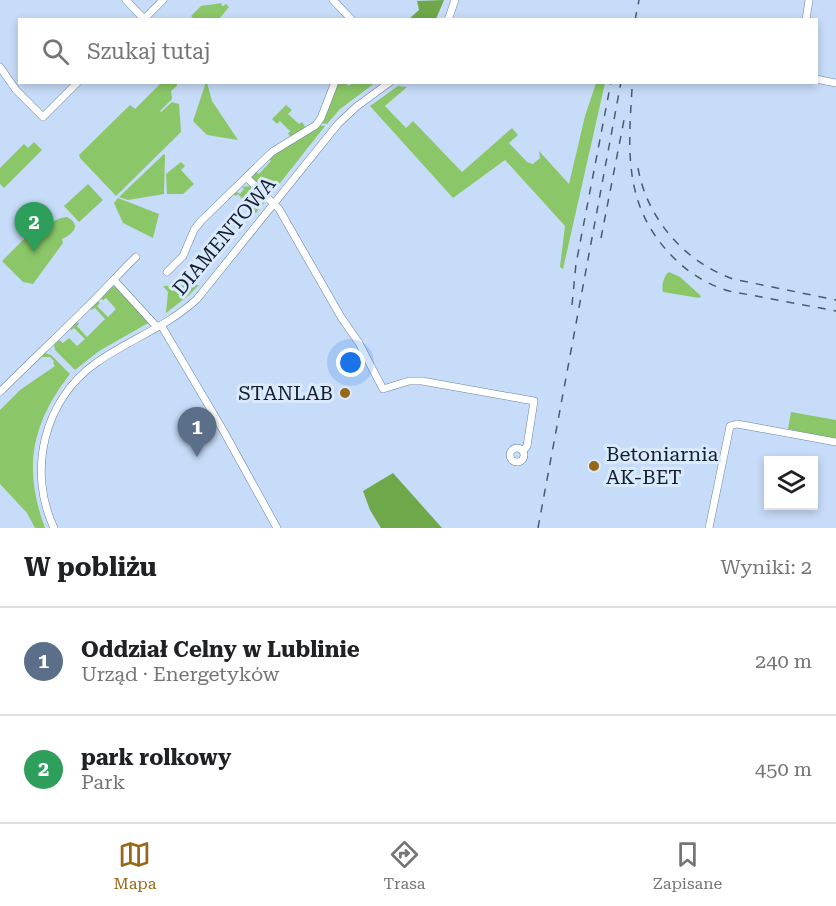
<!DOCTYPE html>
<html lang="pl">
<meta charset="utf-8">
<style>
:root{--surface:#fff;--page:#f2f2f2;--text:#202124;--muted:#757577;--line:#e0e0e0;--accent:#976818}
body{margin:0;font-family:"Roboto Serif",serif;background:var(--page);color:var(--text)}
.controls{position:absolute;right:18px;bottom:18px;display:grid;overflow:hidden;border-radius:0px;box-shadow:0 3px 9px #0003}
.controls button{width:54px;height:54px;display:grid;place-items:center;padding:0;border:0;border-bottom:2px solid var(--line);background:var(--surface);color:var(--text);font:30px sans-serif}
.you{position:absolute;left:351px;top:363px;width:21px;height:21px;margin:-15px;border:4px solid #fff;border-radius:50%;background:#1a73e8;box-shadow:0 0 0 9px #1a73e833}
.badge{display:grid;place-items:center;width:39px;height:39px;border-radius:50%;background:var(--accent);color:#fff;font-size:20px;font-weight:700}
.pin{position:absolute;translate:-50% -50px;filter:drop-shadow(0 2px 3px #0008)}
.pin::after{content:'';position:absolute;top:32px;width:21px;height:18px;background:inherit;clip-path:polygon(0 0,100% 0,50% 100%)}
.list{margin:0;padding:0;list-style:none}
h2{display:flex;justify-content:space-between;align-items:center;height:78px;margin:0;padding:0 24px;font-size:26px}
h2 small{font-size:20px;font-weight:400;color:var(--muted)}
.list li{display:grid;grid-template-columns:39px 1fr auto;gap:18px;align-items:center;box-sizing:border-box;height:108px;padding:0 24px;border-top:2px solid var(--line)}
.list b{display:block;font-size:22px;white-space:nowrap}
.list p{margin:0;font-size:20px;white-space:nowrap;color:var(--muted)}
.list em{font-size:20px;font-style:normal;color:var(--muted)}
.icon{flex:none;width:33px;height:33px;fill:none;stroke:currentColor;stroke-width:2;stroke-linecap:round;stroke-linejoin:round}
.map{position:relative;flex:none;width:836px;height:528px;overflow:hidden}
.search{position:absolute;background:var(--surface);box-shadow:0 3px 9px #0003;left:18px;right:18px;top:18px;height:66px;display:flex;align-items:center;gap:15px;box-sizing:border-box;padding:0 21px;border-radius:0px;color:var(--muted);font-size:22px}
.sheet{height:294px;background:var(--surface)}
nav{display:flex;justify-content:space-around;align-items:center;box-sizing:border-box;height:84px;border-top:2px solid var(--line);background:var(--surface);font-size:16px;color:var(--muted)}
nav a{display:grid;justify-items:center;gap:3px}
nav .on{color:var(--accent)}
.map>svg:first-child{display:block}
.green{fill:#8bc768}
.forest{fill:#6ea84a}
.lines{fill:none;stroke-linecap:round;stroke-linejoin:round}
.minor-casing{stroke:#6a82a1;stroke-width:8}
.minor{stroke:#fff;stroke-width:7}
.rail{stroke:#4d5a6c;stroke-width:1.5;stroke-dasharray:8 8;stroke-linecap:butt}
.poi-dot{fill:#976818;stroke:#d9e9fe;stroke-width:2}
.labels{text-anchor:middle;stroke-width:6;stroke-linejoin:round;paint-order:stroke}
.street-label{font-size:20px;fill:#151e2b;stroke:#d9e9fe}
.poi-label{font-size:20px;fill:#151e2b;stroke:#d9e9fe;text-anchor:end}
</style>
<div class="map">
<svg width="836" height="528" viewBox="0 0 836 528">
<rect width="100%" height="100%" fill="#c7dcf8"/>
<g class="green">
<polygon points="222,3 221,5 223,6 226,4 229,7 219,19 194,19 191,16 201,6"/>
<polygon points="206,82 207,83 212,101 238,140 207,135 193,121"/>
<polygon points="161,83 177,83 177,86 171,91 172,99 160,111 161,112 172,102 179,104 181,132 116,196 80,158 79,155 130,105 135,109"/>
<polygon points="337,83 346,83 348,86 353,83 375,83 340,109 327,124 319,123"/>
<polygon points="596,83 605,83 563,269 560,267 565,226 505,160 453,198 370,106 398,86 407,87 385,106 406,128 413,121 462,172 512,128 518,135 509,143 527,162 533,164 540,158 539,151 569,184 585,116"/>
<polygon points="286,105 292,110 288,114 299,124 302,122 306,128 291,137 288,134 290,131 280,121 277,124 272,119"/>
<polygon points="318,125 325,126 269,197 251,178 256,172 259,174 271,161 269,159 276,153"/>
<polygon points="34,142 42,150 4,188 0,184 0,168 24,144 28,148"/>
<polygon points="164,154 165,155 164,194 128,200 119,197"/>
<polygon points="181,162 185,166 181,170 194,184 183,194 167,194 166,174"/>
<polygon points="88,184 103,200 79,222 64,206"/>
<polygon points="250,186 265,202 256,213 246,208 248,205 238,194 236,196 234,194 237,192 240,194 244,189 242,187"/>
<polygon points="118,198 159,214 153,238 123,223 114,203"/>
<path d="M67,217C82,225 73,234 62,239L63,243L33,284L23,282L2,261L33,230L61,218Z"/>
<path d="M669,272L680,277L700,295L701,297L699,298L663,292C661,286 664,275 669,272Z"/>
<polygon points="199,285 189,295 166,313 168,292 163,286"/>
<polygon points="115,286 150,322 99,351 75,370 55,350 54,345 59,340 63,343 69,338 77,346 85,339 74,328 71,330 70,329 75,322 79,323 77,326 87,337 105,319 95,308 91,310 91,307 97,301 100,303 97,306 108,317 116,309 106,298 103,300 101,299 102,297 112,287"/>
<path d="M45,353L51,355L70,374C31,424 23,469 45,528H35L27,513L0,484V410L20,390L55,366L53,363L54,361L50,357H39Z"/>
<polygon points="791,412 836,420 836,439 788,429"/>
</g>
<g class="forest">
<polygon points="444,0 436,19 409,19 419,10 417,1"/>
<polygon points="393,473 442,528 381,528 370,510 363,491"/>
</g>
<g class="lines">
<g class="minor-casing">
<g id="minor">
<polyline points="126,0 144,19"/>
<polyline points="333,0 352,20"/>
<polyline points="143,20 163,0"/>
<polyline points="448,20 455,0"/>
<polyline points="806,20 809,0"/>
<polyline points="0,67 16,90 43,117 78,82"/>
<polyline points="816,79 836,83"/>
<polyline points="247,178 279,209 341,317 359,343 383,389 409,381 422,381 534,401 527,446 523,451"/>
<polyline points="167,272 183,256 194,230 201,221 272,152 316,125 321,118 335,82"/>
<polyline points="114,280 157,327"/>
<polyline points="161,325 223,430 277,528"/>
<path d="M0,392C29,363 58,336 87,307C104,291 119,273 136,257"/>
<circle cx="517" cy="455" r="7"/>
<path d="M54,528C27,471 44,400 96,363C128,340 167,327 197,299L338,124L356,107L390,82"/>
<polyline points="709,528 730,426 737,424 836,442"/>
</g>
</g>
<use href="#minor" class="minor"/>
<g class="rail">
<polyline points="635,20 639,0"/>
<path d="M632,89C628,152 624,206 671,255C687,272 706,284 729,291L836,311"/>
<path d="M638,168C647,219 685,262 733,279L836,300"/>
<polyline points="601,238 624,120"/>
<polyline points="572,305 576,264 611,82"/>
<polyline points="538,528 621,82"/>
</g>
</g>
<g class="poi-dot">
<circle cx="345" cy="393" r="6"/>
<circle cx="594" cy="466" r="6"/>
</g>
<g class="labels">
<g class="street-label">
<text transform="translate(224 236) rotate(-50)" y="7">DIAMENTOWA</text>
</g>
<g class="poi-label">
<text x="333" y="400">STANLAB</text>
<text x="606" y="461" text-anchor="start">Betoniarnia<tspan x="606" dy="23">AK-BET</tspan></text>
</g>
</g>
</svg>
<div class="controls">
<button><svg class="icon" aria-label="layers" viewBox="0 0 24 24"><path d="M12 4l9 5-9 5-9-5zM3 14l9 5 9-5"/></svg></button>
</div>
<div class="you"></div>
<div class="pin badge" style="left:197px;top:457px;background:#5c6f8a">1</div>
<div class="pin badge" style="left:34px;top:252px;background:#2e9e5b">2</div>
<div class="search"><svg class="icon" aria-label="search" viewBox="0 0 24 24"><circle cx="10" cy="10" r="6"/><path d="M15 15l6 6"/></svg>Szukaj tutaj</div>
</div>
<section class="sheet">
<h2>W pobliżu<small>Wyniki: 2</small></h2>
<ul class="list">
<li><span class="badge" style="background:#5c6f8a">1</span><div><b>Oddział Celny w Lublinie</b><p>Urząd · Energetyków</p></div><em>240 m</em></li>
<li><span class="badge" style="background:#2e9e5b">2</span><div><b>park rolkowy</b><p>Park</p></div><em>450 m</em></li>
</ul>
</section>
<nav>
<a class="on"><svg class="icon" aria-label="map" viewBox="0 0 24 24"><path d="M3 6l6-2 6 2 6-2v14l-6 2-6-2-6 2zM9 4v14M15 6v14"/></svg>Mapa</a>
<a><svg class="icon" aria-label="directions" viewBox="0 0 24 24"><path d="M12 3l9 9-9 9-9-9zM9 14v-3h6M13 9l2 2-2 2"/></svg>Trasa</a>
<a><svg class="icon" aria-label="saved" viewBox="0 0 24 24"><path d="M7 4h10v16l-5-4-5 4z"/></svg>Zapisane</a>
</nav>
